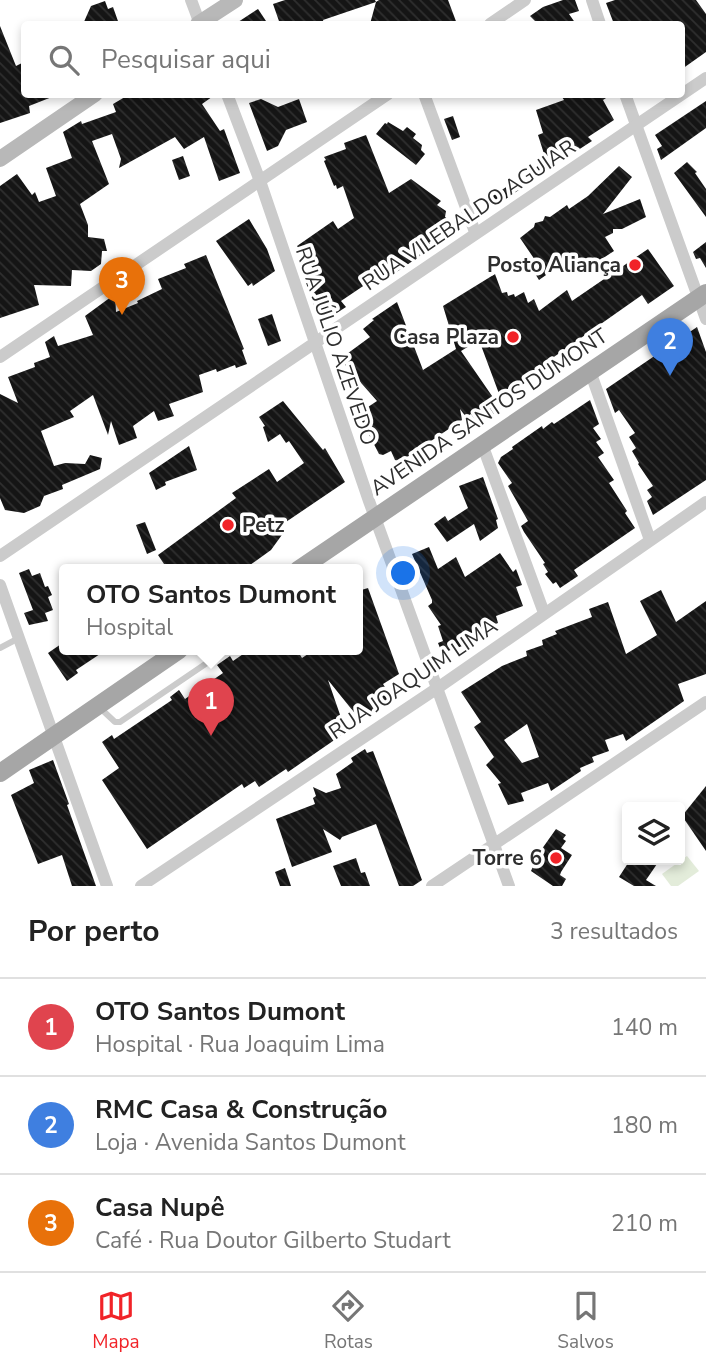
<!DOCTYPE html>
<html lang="pt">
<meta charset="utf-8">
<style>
:root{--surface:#fff;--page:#f6f6f6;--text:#222;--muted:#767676;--line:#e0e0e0;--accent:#f12328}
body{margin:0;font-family:"Nunito Sans",sans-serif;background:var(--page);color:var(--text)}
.controls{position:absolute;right:21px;bottom:21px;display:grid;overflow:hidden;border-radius:7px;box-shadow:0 4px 10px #0003}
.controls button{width:63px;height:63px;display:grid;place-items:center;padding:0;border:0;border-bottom:2px solid var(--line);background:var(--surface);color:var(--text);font:35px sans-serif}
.you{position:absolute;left:404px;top:574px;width:24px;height:24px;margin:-18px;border:5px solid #fff;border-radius:50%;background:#1a73e8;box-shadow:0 0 0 10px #1a73e833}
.badge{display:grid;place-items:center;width:46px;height:46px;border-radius:50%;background:var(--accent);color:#fff;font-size:23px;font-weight:700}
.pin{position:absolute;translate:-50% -58px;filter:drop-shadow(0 2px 4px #0008)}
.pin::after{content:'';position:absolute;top:37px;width:24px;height:21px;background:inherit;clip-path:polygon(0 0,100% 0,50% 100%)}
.popup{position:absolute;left:59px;top:564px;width:304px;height:91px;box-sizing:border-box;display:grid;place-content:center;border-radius:7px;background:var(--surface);filter:drop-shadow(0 2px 5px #0005);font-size:23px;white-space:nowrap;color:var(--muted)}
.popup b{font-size:26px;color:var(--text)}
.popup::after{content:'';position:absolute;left:50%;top:100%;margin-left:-14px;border:14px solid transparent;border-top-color:var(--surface)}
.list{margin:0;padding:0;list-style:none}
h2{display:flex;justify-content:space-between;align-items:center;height:91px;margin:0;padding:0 28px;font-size:30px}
h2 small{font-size:23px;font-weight:400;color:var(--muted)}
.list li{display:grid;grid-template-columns:46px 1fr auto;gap:21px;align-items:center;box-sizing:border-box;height:98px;padding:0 28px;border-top:2px solid var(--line)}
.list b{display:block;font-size:26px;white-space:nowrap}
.list p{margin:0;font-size:23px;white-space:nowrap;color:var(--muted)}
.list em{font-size:23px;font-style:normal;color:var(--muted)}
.icon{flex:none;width:38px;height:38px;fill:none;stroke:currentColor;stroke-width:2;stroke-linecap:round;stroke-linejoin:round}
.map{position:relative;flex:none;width:706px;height:886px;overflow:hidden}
.search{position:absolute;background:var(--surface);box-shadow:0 4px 10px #0003;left:21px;right:21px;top:21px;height:77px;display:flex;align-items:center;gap:18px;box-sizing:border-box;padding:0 24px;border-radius:7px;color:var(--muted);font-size:26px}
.sheet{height:385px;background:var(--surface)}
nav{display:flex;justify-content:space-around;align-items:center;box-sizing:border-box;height:98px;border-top:2px solid var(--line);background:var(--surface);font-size:19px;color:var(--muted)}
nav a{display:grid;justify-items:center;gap:4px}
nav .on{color:var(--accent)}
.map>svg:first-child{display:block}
.green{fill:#e3ecda}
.building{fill:url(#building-back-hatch);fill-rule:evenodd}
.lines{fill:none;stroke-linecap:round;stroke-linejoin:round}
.lane{stroke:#cbcbcb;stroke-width:6}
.street{stroke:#cbcbcb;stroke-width:12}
.secondary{stroke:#b8b8b8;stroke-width:16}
.primary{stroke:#a6a6a6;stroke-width:18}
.poi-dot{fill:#f12328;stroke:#fff;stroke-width:2.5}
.labels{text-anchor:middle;stroke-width:7;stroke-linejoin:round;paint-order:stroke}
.street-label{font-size:21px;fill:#2e2e2e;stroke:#fff}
.poi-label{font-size:21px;font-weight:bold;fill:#2e2e2e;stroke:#fff;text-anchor:end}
</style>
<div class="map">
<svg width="706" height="886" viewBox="0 0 706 886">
<defs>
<pattern id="building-back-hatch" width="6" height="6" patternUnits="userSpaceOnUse" patternTransform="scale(1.75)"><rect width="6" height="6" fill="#151515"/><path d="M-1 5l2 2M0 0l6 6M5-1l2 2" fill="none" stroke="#2f2f2f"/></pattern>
</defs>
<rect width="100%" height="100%" fill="#fff"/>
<polygon class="green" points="687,856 699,871 678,886 671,886 662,874"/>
<g class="building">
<polygon points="285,0 375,0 376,2 323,20 324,24 280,24 273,4"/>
<polygon points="379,0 448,0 457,24 370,24 376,2"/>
<polygon points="563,0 575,0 579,11 569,14 576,24 538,24 530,16 543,7"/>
<polygon points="615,0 696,0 706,14 706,52 682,69 682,24 614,24 606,3"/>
<polygon points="105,1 108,9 113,7 119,24 83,24 91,6"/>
<polygon points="258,9 268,24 235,24"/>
<polygon points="0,26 16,66 24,62 24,94 57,95 29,106 30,113 0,123"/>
<polygon points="130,94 216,94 202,104 220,131 224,129 240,173 219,181 204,137 184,149 175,137 119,168 121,159 112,134 92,141 109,184 80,204 88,225 88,237 104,239 107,251 102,251 101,264 91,271 72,270 71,286 34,285 39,305 0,318 0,186 17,174 32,195 35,192 39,202 56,196 46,168 72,158 63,132 81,121 82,124 116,112 113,104"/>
<polygon points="560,94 612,94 603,100 614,120 588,137 592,141 572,154 571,148 545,157 538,135 543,133 536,110 564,100"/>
<polygon points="261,99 278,107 299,99 307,122 286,130 278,146 267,151 249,103"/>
<polygon points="706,101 706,128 661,160 657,149 662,146 655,135"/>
<polygon points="453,116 460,137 452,140 444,119"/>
<polygon points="388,122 403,131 407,127 416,134 413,138 422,145 421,150 425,154 416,165 376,134 385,123 387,124"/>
<polygon points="366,135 389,193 411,179 441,201 437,205 446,211 445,217 449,220 429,243 433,247 385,280 381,274 341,301 346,307 326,320 318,317 304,277 314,270 297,246 333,221 338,229 354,218 343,186 337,189 336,185 334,186 324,161 326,160 324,157 346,149 344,143"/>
<polygon points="183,156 190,176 179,180 172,160"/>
<polygon points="544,162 549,169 497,205 491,197"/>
<polygon points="687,162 697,172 695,173 706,189 706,217 674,173"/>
<polygon points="619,166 632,177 603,214 640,199 646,217 622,229 613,229 613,233 605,237 614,251 591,266 590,264 585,268 575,254 569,262 564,263 560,269 556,268 539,280 529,264 535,260 520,238 534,227 535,223 543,221 545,216 550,217 567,205 569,209 588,196"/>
<polygon points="249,219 267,249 275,271 253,286 252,283 248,286 216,241"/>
<polygon points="706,242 706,268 700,258 696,259 693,252"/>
<polygon points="648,249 674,286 648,304 642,295 551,359 550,366 501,399 479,340 461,351 501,409 478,424 471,414 466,417 460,409 462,420 431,441 430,445 399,461 395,460 391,451 383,455 379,454 362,421 371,417 365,409 377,401 340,359 370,337 363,329 374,320 372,319 397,302 423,370 456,349 443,306 495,274 502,293 507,292 508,296 514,294 515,297 524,292 528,303 534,299 539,311 567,290 572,301"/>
<polygon points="206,255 244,349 242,350 247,364 236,368 235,365 217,372 216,369 199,375 203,392 169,404 174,416 158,421 154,411 133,426 137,438 119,445 111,421 108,435 93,395 70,411 74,417 41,431 54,466 65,463 85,464 90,455 102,458 100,469 62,485 63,489 44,496 40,506 24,513 5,510 0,498 0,394 18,403 8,377 35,367 34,363 50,357 45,342 54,336 58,346 93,335 85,316 115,294 116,312 138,303 137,301 162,289 158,279 186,268 184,264"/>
<polygon points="272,314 281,341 268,346 258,319"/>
<polygon points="697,327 706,352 706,480 653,515 647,501 652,497 647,490 653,486 638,464 639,463 632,451 636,448 629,437 635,433 619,410 615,413 606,389"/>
<polygon points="590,400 599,424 593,428 601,439 596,442 604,453 598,457 614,480 609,483 627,511 625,513 635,528 574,570 578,576 560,588 556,582 553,584 545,574 548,572 543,564 545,563 524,532 521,526 528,521 508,486 512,483 498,463 501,457 513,449 512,447 542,426 543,429 552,422 554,424"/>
<polygon points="283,401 323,450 325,448 345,482 280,526 284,532 271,550 243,570 168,570 158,555 236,498 232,493 269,469 277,482 304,463 289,441 286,443 280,434 268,442 263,427 265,426 259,417"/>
<polygon points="189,446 197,470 165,482 166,485 156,490 149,473"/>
<polygon points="483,477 498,519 496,520 498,528 480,541 474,524 447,542 434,524 445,516 448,521 468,508 459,486"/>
<polygon points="145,522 156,550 147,554 136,525"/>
<polygon points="429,547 438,569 456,557 465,577 500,553 513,572 516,569 522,585 516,587 523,606 496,616 498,623 469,634 471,643 442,653 438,643 443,641 438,626 441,625 428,606 432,603 432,600 412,554"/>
<polygon points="29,569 32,576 40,573 45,587 48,586 52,595 48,597 53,610 45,613 48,621 29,625 24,613 33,610 19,573"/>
<polygon points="368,588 399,674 383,684 393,700 361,721 328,680 346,732 288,772 286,769 259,787 255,781 244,788 242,784 147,849 102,780 119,768 102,742 112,735 114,739 172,700 170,697 179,690 185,699 223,673 217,665 230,656 233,661 249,650 297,650 302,658 314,650 358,650 358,591"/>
<path d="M661,590L676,622L706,601V674L678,684L684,701L626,741L623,734L605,740L609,751L592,757L594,762L580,768L581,771L551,791L548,783L521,793L524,801L508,805L498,784L501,783L486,765L494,757L474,727L481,722L461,692L502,666L527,656L526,651L543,645L542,640L557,634L555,631L592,617L589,609L608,602L626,654L657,635L640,601ZM527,724L539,757L522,763L504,740Z"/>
<polygon points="64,642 64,650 106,650 76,670 78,673 67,681 48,653"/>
<polygon points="365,749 367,753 373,751 422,880 413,886 399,886 376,824 342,837 340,840 323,829 332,852 292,867 276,819 315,804 313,798 316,796 313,787 326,793 341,788 336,774 353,762 351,758"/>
<polygon points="53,760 69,804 67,805 96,886 72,886 62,855 38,864 11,795 34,783 29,770"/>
<polygon points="706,786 706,851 682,816"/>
<polygon points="556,829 566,835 563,839 566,841 561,848 572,855 561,872 560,875 566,879 562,886 553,886 531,871 539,853"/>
<polygon points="356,858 361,873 365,872 370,886 341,886 333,866"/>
<polygon points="630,860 650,860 657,864 646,880 656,886 634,886 619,877"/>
<polygon points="285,868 291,886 280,886 275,872"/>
</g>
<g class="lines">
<g class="lane">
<polyline points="0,648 17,639"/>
<polyline points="99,707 115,722 120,722 226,650"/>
</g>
<g class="street">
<polyline points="191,0 200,24"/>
<polyline points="592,0 600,24"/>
<polyline points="490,24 525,0"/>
<polyline points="227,94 260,181 369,501 509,886"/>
<polyline points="424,94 475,232"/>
<polyline points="625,94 706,319"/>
<polyline points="0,357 388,94"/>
<polyline points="590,371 650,540"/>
<polyline points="482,444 544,613"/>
<polyline points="0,556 706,78"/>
<polyline points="0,585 107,886"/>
<polyline points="141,886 439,687 706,502"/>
<polyline points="432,886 706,702"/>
</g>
<g class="secondary">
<polyline points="198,24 235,0"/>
<polyline points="0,159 95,94"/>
</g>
<g class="primary">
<polyline points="298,570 706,293"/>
<polyline points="0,773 179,650"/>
</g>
</g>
<g class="poi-dot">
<circle cx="635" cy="265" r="7"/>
<circle cx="513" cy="337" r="7"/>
<circle cx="228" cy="525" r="7"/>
<circle cx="556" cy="858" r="7"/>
</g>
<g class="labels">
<g class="street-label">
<text transform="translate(469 215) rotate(-34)" y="7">RUA VILEBALDO AGUIAR</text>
<text transform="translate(336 346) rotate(71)" y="7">RUA JÚLIO AZEVEDO</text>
<text transform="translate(489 412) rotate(-34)" y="7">AVENIDA SANTOS DUMONT</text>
<text transform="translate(413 679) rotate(-34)" y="7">RUA JOAQUIM LIMA</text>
</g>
<g class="poi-label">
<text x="621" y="272">Posto Aliança</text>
<text x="499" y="344">Casa Plaza</text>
<text x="242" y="532" text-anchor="start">Petz</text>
<text x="542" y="865">Torre 6</text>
</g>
</g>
</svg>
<div class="controls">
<button><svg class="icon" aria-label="layers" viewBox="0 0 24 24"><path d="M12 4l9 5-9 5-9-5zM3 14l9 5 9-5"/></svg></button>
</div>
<div class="you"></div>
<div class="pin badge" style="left:211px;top:736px;background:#e0444e">1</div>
<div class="popup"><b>OTO Santos Dumont</b>Hospital</div>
<div class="pin badge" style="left:670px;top:376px;background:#3f7fe0">2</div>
<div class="pin badge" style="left:122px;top:315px;background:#e8710a">3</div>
<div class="search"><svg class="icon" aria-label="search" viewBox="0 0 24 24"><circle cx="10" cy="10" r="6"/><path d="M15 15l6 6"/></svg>Pesquisar aqui</div>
</div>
<section class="sheet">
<h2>Por perto<small>3 resultados</small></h2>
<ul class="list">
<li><span class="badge" style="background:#e0444e">1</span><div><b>OTO Santos Dumont</b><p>Hospital · Rua Joaquim Lima</p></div><em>140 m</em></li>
<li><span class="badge" style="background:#3f7fe0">2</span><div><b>RMC Casa &amp; Construção</b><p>Loja · Avenida Santos Dumont</p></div><em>180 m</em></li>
<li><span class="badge" style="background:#e8710a">3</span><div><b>Casa Nupê</b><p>Café · Rua Doutor Gilberto Studart</p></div><em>210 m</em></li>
</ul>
</section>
<nav>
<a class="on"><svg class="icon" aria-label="map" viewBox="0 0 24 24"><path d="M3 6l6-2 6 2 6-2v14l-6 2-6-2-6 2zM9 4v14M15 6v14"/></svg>Mapa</a>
<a><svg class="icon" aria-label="directions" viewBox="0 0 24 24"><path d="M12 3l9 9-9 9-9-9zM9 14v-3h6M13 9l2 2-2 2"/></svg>Rotas</a>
<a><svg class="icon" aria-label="saved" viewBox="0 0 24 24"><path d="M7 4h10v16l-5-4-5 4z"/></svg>Salvos</a>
</nav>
